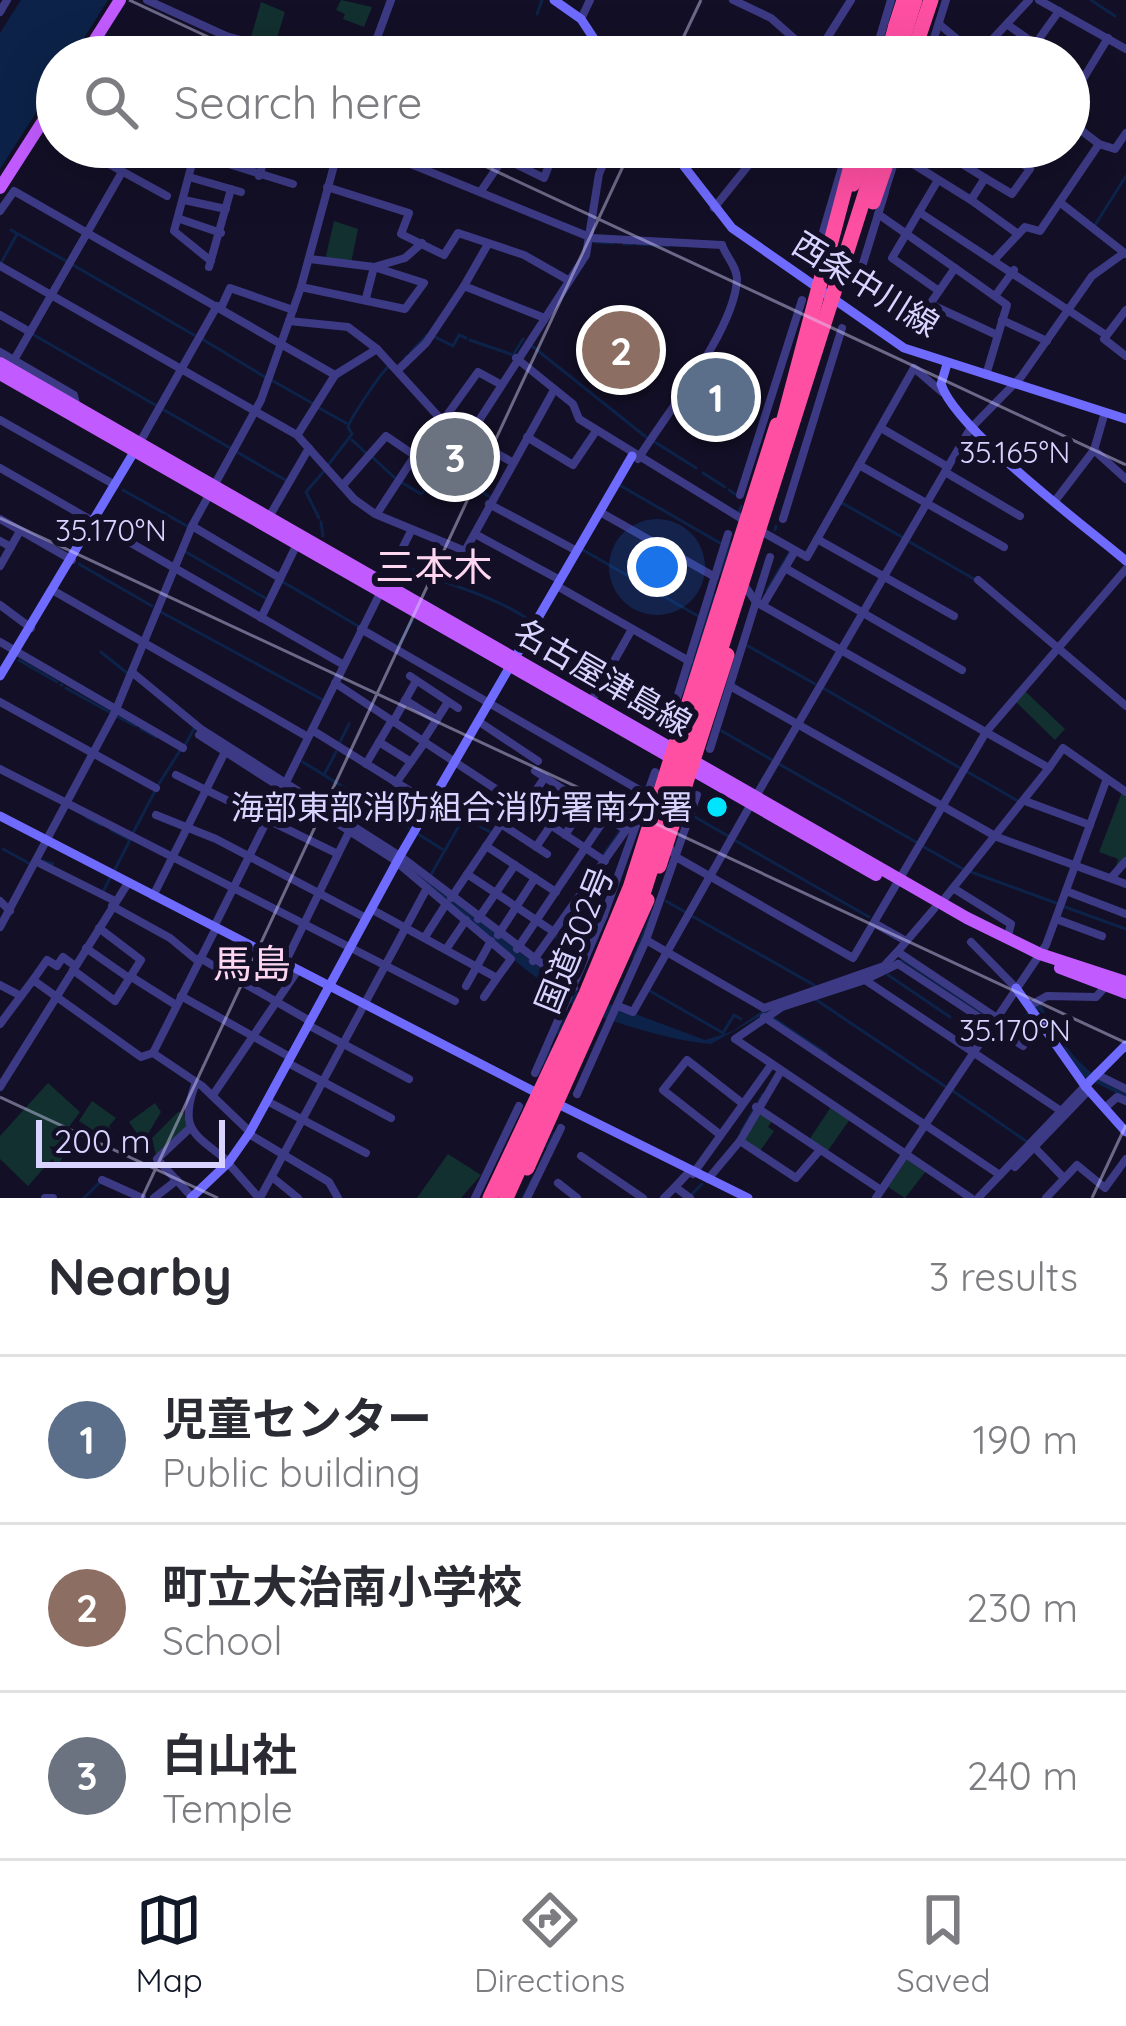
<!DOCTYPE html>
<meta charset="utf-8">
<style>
:root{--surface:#fff;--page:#f2f2f3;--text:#2b2b33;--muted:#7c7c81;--line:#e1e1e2;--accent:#111827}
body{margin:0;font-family:Quicksand,"Noto Sans JP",sans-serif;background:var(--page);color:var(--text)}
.scale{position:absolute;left:36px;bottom:30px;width:189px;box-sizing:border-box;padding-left:12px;border:6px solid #d9d4ff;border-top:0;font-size:33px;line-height:42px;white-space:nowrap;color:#d9d4ff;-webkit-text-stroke:9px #130f26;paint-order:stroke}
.you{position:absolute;left:657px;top:567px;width:42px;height:42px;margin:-30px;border:9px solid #fff;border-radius:50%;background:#1a73e8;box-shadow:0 0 0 18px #1a73e833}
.badge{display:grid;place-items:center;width:78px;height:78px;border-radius:50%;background:var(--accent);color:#fff;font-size:39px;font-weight:700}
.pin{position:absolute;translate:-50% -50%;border:6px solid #fff;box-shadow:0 3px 12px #0006}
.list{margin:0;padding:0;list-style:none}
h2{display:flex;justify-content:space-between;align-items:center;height:156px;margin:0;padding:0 48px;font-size:51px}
h2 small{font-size:39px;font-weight:400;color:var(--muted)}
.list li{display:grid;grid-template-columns:78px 1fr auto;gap:36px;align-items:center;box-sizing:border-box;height:168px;padding:0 48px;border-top:3px solid var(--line)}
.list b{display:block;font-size:45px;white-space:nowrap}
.list p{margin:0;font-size:39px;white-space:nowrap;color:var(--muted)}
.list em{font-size:39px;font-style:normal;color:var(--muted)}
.icon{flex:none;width:66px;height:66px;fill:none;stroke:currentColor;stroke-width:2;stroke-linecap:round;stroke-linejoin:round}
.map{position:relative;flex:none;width:1126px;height:1198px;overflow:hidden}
.search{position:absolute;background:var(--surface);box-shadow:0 12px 48px #0002;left:36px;right:36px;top:36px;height:132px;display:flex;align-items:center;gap:30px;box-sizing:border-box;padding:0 42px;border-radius:66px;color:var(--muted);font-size:45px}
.sheet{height:660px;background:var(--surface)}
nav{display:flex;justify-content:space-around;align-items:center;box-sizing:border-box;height:168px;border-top:3px solid var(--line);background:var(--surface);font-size:33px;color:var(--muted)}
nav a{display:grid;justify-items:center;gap:6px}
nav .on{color:var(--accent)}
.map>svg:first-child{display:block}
.green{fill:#12302f}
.water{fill:#0c2248}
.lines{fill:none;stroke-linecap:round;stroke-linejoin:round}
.stream{stroke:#0c2248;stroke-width:3}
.street{stroke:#3d3a85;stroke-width:8}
.secondary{stroke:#6f6bff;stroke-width:9}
.primary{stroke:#c25bff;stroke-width:12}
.highway{stroke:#ff4fa3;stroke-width:15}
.highway-bridge{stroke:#ff4fa3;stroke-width:15}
.ticks{fill:none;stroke:#d9d4ff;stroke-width:3;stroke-opacity:0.45}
.poi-dot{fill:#00e5ff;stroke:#130f26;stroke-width:4.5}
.labels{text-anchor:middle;stroke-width:12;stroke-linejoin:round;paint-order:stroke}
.street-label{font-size:33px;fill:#d9d4ff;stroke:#130f26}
.poi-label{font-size:33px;fill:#d9d4ff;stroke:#130f26;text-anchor:end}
.quarter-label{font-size:39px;fill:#ffd6f0;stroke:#130f26}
.ticks-label{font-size:30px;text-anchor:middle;fill:#d9d4ff;stroke:#130f26;stroke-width:12;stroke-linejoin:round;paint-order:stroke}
</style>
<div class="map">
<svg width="1126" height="1198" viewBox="0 0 1126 1198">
<rect width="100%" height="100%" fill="#130f26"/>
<g class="green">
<polygon points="341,0 372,7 364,27 343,19 345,14 336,10"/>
<polygon points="261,2 285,12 274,48 250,41"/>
<polygon points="334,221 358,229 351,263 325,260"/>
<polygon points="1025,691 1065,729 1055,740 1015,701"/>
<polygon points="1122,792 1126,794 1126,858 1116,866 1118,859 1099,852"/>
<polygon points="48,1083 80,1112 68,1128 77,1134 58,1165 52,1159 28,1186 0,1159 0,1136"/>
<polygon points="92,1101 116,1118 109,1126 114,1136 105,1138 79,1121"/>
<polygon points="155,1103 161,1112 143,1142 129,1122"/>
<polygon points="831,1107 850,1119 827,1152 809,1140"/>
<polygon points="757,1111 772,1121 768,1127 774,1131 760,1151 743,1140"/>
<polygon points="178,1112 184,1113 187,1128 156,1156 152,1138"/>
<polygon points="448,1154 481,1175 461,1198 417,1198"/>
<polygon points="907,1159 926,1171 905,1198 888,1187"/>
</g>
<g class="water">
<polygon points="21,0 108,0 72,57 57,57 57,80 0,169 0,33"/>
<path d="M401,859L566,988L705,1040L733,1031L763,1010L904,958L1008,1028L1040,1003C1062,1045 1081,1073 1126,1093V1098L1084,1077L1039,1010L1007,1031L904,963L782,1004L711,1044C677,1042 598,1020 569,1002C543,985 410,878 401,859Z"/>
</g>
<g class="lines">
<g class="stream">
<polyline points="1091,0 1115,16"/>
<polyline points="537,14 542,0"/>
<polyline points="525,43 528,37 568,57"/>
<polyline points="1095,225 1126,176"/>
<polyline points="11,230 66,261"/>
<polyline points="594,242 613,243"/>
<polyline points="624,244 632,244"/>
<polyline points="637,244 669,246"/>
<polyline points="1,263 17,234"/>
<polyline points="73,265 194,335"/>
<polyline points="34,335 157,406"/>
<polyline points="435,337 453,346 459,335 466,338"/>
<polyline points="202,339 265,377"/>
<polyline points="470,340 513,355 523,339"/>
<polyline points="532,346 646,437"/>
<polyline points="410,353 427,335"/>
<polyline points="405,358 407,356"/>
<polyline points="273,381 312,403"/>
<polyline points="319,408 346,423"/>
<polyline points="164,410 232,449"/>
<polyline points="352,440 367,454"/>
<polyline points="655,442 696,468"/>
<polyline points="237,452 287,481"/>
<polyline points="371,456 395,478"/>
<path d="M329,464L352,434L348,427C351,417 381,373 388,367"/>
<polyline points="703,473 725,487"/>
<polyline points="401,482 421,494 430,484 445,491 456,475 490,497"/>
<polyline points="621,486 720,543"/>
<polyline points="123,490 187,526"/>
<polyline points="729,490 735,494"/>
<polyline points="842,503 902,537"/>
<polyline points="739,512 741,506"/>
<polyline points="319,518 306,492 324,471"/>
<polyline points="321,522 323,536"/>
<polyline points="775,530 776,526"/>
<polyline points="908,541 974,579"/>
<polyline points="583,550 698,616"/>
<polyline points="186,552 267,599"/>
<path d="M399,563C445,586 487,591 531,621"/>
<polyline points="79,564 152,606"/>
<polyline points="720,574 730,543"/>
<polyline points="283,582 358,626"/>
<polyline points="767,590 790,552"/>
<polyline points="161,612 323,700"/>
<polyline points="398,646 412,621"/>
<polyline points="748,646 815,684"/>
<polyline points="101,652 127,673"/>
<polyline points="19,660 57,682"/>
<polyline points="615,669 670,701"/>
<polyline points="61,685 62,685"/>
<polyline points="66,688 111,713"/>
<polyline points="823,688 960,768"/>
<polyline points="683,692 714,595"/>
<polyline points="118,717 136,726"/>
<polyline points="674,721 680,702"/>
<polyline points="141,729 156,737"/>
<polyline points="722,731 772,760"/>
<polyline points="339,744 349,724"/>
<polyline points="185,745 195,727"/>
<polyline points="303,762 409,828"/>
<polyline points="779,764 916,842"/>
<polyline points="966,771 1018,801"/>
<polyline points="324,775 336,752"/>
<polyline points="158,785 181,749"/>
<polyline points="86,817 101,825"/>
<polyline points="695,817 728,836"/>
<polyline points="682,827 691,800"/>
<polyline points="111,830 130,840 115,869"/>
<polyline points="133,833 155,791"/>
<polyline points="418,834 442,849"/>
<polyline points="736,841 869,917"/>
<polyline points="924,847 963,869"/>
<polyline points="3,849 32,865"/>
<polyline points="604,854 627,821"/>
<polyline points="43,861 53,864"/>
<polyline points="971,872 1056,903"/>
<polyline points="429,878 464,817 490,832"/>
<polyline points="104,890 110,878"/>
<polyline points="666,901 685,912"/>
<polyline points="1065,907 1126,929"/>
<polyline points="692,916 814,985"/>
<polyline points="555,937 583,953"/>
<polyline points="634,957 653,910"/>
<polyline points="888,975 950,1017"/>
<polyline points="650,991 723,1033 734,1015 741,1019"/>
<polyline points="815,999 946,1087"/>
<polyline points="770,1016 827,1054"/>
<polyline points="558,1033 569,1014"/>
<polyline points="543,1064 550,1049"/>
<polyline points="953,1091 1026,1141"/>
<polyline points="741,1132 763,1094"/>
<polyline points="547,1147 554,1134"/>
<polyline points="692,1194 702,1184"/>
<polyline points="84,1198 99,1183"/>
<polyline points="523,1198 533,1178"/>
</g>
<g class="street">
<polyline points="147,0 226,36 304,57"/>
<polyline points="733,0 771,18 815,57"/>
<polyline points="1039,0 1126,49"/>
<polyline points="0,12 7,0"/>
<polyline points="581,19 590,0"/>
<polyline points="939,24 977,56"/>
<polyline points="1008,25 1035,44"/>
<polyline points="817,54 851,0"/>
<polyline points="220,57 226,36"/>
<polyline points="370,57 391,0"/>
<polyline points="874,57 891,0"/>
<polyline points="928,57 946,0"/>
<polyline points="976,57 1029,0"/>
<polyline points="1026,57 1059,11"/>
<polyline points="1069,102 1108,38"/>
<polyline points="1069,121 1099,144"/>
<polyline points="78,147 167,196"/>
<polyline points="219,147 216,160 293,184"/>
<polyline points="369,147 592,238 722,245"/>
<polyline points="481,147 544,178 551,160 524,147"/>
<polyline points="935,147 985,178"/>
<polyline points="1000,147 1030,169 1012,194 985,178 971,200 1018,234"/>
<polyline points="166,149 216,160"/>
<polyline points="897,154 971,200"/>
<polyline points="194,156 174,231 211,261"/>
<polyline points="920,168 934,147"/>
<polyline points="259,176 268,147"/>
<polyline points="189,177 241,192"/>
<polyline points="938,180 892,258 939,291"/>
<polyline points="327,187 409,213 401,234 444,255 458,233 524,255 568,280"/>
<polyline points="481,191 511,147"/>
<polyline points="885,191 899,147"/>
<polyline points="184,200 226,209"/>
<polyline points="1062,204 1126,254"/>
<polyline points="714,208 763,147"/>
<polyline points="0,211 14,191 335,375"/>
<polyline points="919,212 1106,335"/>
<polyline points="878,214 955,268 930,304 997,335"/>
<polyline points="180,219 221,233"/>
<polyline points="996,258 1025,227 1040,231 1099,144 1115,149 1126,133"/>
<polyline points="815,259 848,147"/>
<polyline points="0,266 297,435 354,499 375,514 465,551 554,390"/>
<polyline points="209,267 231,189"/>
<polyline points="955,268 1007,305 986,375"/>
<polyline points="857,283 885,192"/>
<polyline points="464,286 488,244"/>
<polyline points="301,287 405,309 424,283 374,267 310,259"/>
<polyline points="995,296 1014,270"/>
<polyline points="366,298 374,267 405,258 422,243"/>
<polyline points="221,308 230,288 293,310"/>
<polyline points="1126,310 1104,339 1126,356"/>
<polyline points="0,315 30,332"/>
<polyline points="1002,320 1047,341"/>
<polyline points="289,321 348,327 377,349"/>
<polyline points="0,352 74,395 76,404"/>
<polyline points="516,358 573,404 579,419 747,522"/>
<polyline points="14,360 122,172"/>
<polyline points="398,370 426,343 464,286 542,317"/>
<polyline points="0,420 115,485"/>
<polyline points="442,422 478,372 500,384"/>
<polyline points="881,428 948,467"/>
<polyline points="298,434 335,375 377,349 447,426 512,462"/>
<polyline points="527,437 573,465 596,431"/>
<polyline points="467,439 586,255 599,174 611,147"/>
<polyline points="140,442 217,306"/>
<polyline points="1094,450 1126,479"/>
<path d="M638,459C665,415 735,330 737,279C737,267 726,256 722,245"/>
<polyline points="859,465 1004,547"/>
<polyline points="0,468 344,665"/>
<polyline points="945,472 1020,516"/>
<polyline points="344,484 386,436 420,459 447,426"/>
<polyline points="740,495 802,300"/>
<polyline points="1055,501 1094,450 1105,412"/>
<polyline points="489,504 577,551"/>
<polyline points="378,512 414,457"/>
<polyline points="600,512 715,577"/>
<polyline points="269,517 309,448"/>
<polyline points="0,519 72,560"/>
<polyline points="783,519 842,328"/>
<polyline points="192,526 280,578"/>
<polyline points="759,530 807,557 914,368 942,392"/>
<polyline points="475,534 560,580"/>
<polyline points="817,539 954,616"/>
<polyline points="0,541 11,547"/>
<polyline points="0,566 20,531"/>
<polyline points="785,568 962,670"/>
<polyline points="978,580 1126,706"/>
<polyline points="557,586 689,661"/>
<polyline points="747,589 756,602 1049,768 941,903"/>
<polyline points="54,591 308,737"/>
<polyline points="0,605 31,628"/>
<polyline points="763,605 795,551"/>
<polyline points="261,618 297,544"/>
<polyline points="534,626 609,669"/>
<polyline points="361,629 648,795"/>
<polyline points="0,642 183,748"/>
<polyline points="133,673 201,729 400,856 574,988"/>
<polyline points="410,676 458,708"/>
<polyline points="335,683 605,861"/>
<polyline points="730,686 997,837 1126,884"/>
<polyline points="405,700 437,720"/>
<polyline points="0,702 156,788"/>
<polyline points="591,702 632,629"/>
<polyline points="478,721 538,761"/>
<polyline points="393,722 416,681"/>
<polyline points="668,727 728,534"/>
<polyline points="312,730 431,804"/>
<polyline points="199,735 393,859 511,959 497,978"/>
<polyline points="423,741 448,702"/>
<polyline points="379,742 411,762"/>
<polyline points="710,749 770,557"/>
<polyline points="366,764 392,720"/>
<polyline points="1049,768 1063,748 1126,792"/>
<polyline points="0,769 455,1001"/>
<polyline points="535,771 626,830"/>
<polyline points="176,775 206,790 227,748"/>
<polyline points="396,783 425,742"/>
<polyline points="756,796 970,429 1021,377 1092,276 1124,253"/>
<polyline points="1025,801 1090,825"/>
<polyline points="524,808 545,777"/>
<polyline points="156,815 216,839 366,918"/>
<polyline points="544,821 565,791"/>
<polyline points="501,824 547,854"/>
<polyline points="565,835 585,804"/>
<polyline points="668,845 676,857 853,958 986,732 1126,569"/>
<polyline points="486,846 556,892"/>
<polyline points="536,847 551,825"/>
<polyline points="338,854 349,832"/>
<polyline points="37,862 115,901"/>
<polyline points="467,874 554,932"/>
<polyline points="1111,878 1126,861"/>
<polyline points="953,888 1011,924 1007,939"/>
<polyline points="1066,891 1126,914"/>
<polyline points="153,896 206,790 338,854 285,963"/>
<polyline points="451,898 516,802"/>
<polyline points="578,900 604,915"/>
<polyline points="0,901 10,911"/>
<polyline points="112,906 170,938 199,962"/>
<polyline points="371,909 497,978 484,997"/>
<polyline points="478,919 515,865"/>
<polyline points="1056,919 1102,936"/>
<polyline points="874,923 906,941"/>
<polyline points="0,927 115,712 192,526 261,400 301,287 339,147"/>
<polyline points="214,927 411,531"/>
<polyline points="216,928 153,1053 202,1086 250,1132"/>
<polyline points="498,935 535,878"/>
<polyline points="425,937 446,904"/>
<polyline points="646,940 764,1008"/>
<polyline points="971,942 1016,988"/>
<polyline points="86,948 129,978"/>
<polyline points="447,948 466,920"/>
<polyline points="517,949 606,817"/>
<polyline points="898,951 934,909"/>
<polyline points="898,952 997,1018"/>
<polyline points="200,958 310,1021"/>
<polyline points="533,961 626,830 635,827"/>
<polyline points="898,964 1023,1046"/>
<polyline points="73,970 115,1001 141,960 99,928"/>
<polyline points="130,976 176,1005"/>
<polyline points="33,980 47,960 57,966 63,957 75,966"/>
<polyline points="865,980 898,964"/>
<polyline points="0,985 21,996"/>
<polyline points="466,986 491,941"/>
<polyline points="181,996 290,1057"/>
<polyline points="1031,1005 1047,996 1096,997 1105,987"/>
<polyline points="618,1006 633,1012 751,804"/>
<polyline points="764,1008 884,966 897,952"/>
<polyline points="764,1017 1000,1175"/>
<polyline points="0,1024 33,980 141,1057 153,1053"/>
<polyline points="308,1025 409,1079"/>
<polyline points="288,1063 391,1118"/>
<polyline points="535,1073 604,915 655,772"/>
<polyline points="1096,1074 1126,1089"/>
<path d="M195,1085C178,1131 196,1135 229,1162"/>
<polyline points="0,1087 128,883"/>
<polyline points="577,1094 646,940 697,795"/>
<polyline points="213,1095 298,970"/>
<polyline points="267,1101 366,1153"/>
<polyline points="756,1107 881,1190"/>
<polyline points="1106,1107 1117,1097 1126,1101"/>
<polyline points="190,1128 157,1159 192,1197"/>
<polyline points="718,1133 663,1090 687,1060 742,1103"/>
<polyline points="249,1134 329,1182 338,1198"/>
<polyline points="740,1141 796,1178 820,1150"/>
<polyline points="1034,1147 1064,1178"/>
<polyline points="581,1156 643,1198"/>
<polyline points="228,1163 259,1198"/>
<polyline points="1015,1167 1089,1090"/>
<polyline points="693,1174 771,1065"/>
<polyline points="272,1177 298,1198"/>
<polyline points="708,1179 740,1141 781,1071"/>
<polyline points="102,1180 142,1198"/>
<polyline points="558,1183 577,1198"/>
<polyline points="675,1187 689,1172"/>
<polyline points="45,1198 53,1198"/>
<polyline points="154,1198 177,1180"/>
<polyline points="260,1198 427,888"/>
<polyline points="475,1198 519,1106"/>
<polyline points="527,1198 561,1128"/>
<polyline points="664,1198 675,1187 690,1198"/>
<polyline points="876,1198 1046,945 1106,781"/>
<polyline points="971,1198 735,1039 782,1007 865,980 1061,1111"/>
<polyline points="978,1198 1085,1086"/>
<polyline points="1046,1198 1077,1165 1105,1188 1126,1159"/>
</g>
<g class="secondary">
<polyline points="554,0 581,19 606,57"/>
<polyline points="669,147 732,228 904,348 1126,419"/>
<path d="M947,364L941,384C956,430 1085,526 1126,561"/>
<polyline points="0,676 137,447"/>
<polyline points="0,816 539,1094"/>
<polyline points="1016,988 1085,1086 1126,1132"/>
<polyline points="1085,1086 1126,1045"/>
<polyline points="554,1102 748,1198"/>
<polyline points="191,1198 229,1162 250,1132 400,856 632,456"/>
</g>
<g class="primary">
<polyline points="84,57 120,0"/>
<polyline points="0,188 57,99"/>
<polyline points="0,363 967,918 1040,954 1126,982"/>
<polyline points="0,374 876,875"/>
<polyline points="1060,968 1126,993"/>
</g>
<g class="highway">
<polyline points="896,25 904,0"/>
<polyline points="897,57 915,0"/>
<polyline points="912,57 931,0"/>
<polyline points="853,184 865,147"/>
<polyline points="659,866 727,655"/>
<polyline points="527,1168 647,900"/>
<polyline points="490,1198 586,994 630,888 777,425"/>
</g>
<g class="highway-bridge">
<polyline points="887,57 896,25"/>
<polyline points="873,202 892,147"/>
<polyline points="779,438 856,147"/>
<polyline points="506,1198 643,894 880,147"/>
</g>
</g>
<path class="ticks" d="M129,0L251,57M674,57L701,0M444,147L1126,465M0,518L1126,1043M0,1097L218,1198M142,1198L632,147M1092,1198L1126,1125"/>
<circle class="poi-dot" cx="717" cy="807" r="12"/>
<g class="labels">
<g class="street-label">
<text transform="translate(866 284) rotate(32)" y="12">西条中川線</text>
<text transform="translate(603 677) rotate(30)" y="12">名古屋津島線</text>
<text transform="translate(574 940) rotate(-68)" y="12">国道302号</text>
</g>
<g class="poi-label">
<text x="693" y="819">海部東部消防組合消防署南分署</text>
</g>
<g class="quarter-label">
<text x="434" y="581">三本木</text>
<text x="252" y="978">馬島</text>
</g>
</g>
<g class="ticks-label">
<text x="1015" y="463">35.165°N</text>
<text x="111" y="541">35.170°N</text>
<text x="1015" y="1041">35.170°N</text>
</g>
</svg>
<div class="scale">200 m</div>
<div class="you"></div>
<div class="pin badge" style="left:716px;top:397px;background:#5c6f8a">1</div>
<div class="pin badge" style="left:621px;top:350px;background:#8d6e63">2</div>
<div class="pin badge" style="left:455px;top:457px;background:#6b7280">3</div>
<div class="search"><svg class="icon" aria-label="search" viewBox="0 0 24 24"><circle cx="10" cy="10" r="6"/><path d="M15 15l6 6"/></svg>Search here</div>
</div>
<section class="sheet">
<h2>Nearby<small>3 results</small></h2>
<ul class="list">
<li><span class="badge" style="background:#5c6f8a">1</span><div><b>児童センター</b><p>Public building</p></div><em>190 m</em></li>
<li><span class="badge" style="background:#8d6e63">2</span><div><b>町立大治南小学校</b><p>School</p></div><em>230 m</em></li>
<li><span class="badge" style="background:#6b7280">3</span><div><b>白山社</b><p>Temple</p></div><em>240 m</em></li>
</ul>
</section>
<nav>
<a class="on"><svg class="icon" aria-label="map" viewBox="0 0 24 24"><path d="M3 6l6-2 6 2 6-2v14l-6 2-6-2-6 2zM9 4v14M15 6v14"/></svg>Map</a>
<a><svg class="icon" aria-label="directions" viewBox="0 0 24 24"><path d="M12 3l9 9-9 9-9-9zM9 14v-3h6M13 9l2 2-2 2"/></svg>Directions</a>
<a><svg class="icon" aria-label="saved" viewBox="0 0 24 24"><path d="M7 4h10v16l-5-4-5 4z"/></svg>Saved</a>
</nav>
